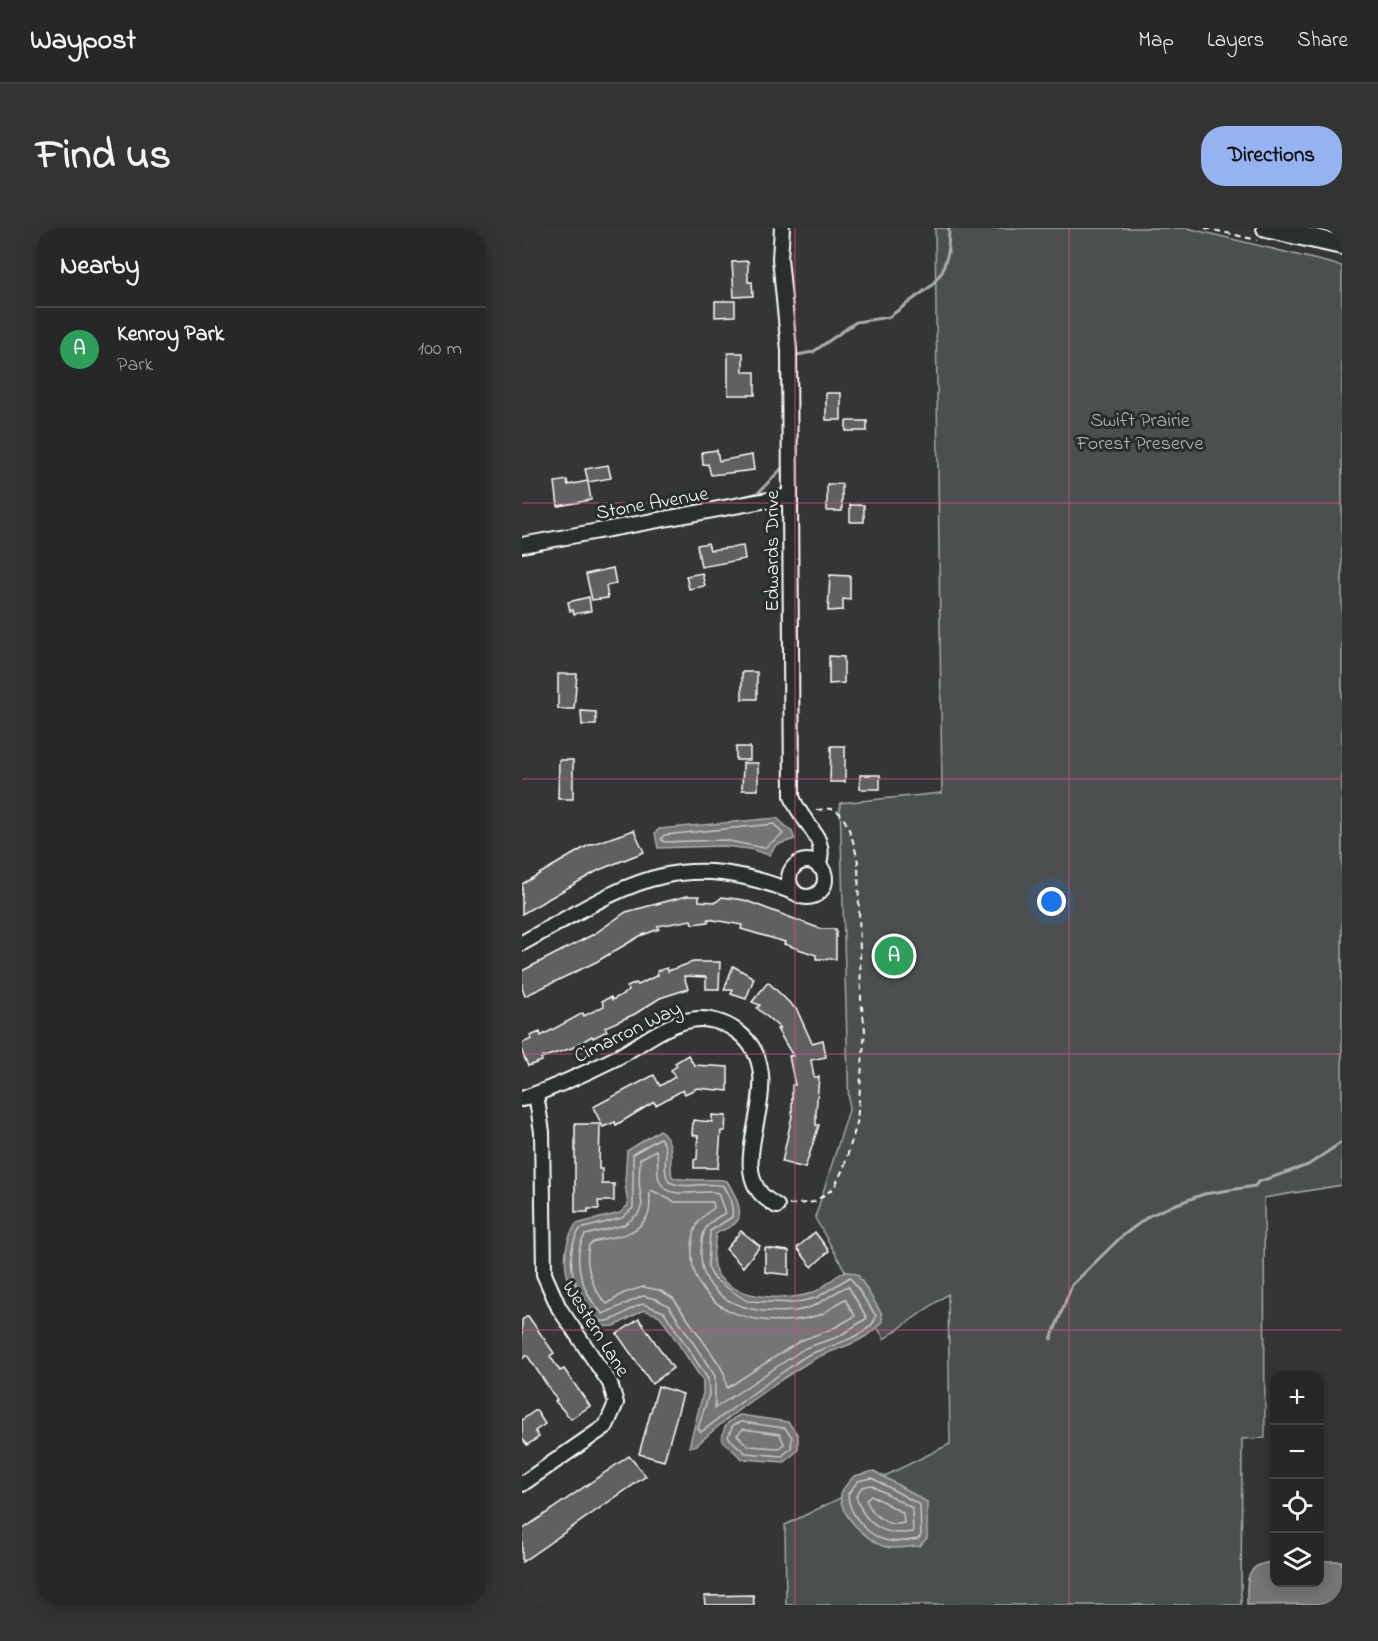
<!DOCTYPE html>
<meta charset="utf-8">
<style>
:root{--surface:#262828;--page:#323434;--text:#f1f3f6;--muted:#a4a6a8;--line:#424445;--accent:#95b2f1}
body{margin:0;font-family:"Indie Flower",sans-serif;background:var(--page);color:var(--text)}
.controls{position:absolute;right:18px;bottom:18px;display:grid;overflow:hidden;border-radius:12px;box-shadow:0 3px 15px #0003}
.controls button{width:54px;height:54px;display:grid;place-items:center;padding:0;border:0;border-bottom:2px solid var(--line);background:var(--surface);color:var(--text);font:30px sans-serif}
.you{position:absolute;left:530px;top:674px;width:21px;height:21px;margin:-15px;border:4px solid #fff;border-radius:50%;background:#1a73e8;box-shadow:0 0 0 9px #1a73e833}
.badge{display:grid;place-items:center;width:39px;height:39px;border-radius:50%;background:var(--accent);color:#fff;font-size:20px;font-weight:700}
.pin{position:absolute;translate:-50% -50%;border:3px solid #fff;box-shadow:0 2px 6px #0006}
.list{margin:0;padding:0;list-style:none}
h2{display:flex;justify-content:space-between;align-items:center;height:78px;margin:0;padding:0 24px;font-size:26px}
h2 small{font-size:20px;font-weight:400;color:var(--muted)}
.list li{display:grid;grid-template-columns:39px 1fr auto;gap:18px;align-items:center;box-sizing:border-box;height:84px;padding:0 24px;border-top:2px solid var(--line)}
.list b{display:block;font-size:22px;white-space:nowrap}
.list p{margin:0;font-size:20px;white-space:nowrap;color:var(--muted)}
.list em{font-size:20px;font-style:normal;color:var(--muted)}
.icon{flex:none;width:33px;height:33px;fill:none;stroke:currentColor;stroke-width:2;stroke-linecap:round;stroke-linejoin:round}
.map{position:relative;flex:none;width:820px;height:1377px;overflow:hidden;border-radius:24px}
header{display:flex;align-items:center;gap:36px;box-sizing:border-box;height:84px;padding:0 30px;background:var(--surface);border-bottom:2px solid var(--line)}
header strong{font-size:28px}
nav{display:flex;gap:33px;margin-inline-start:auto;font-size:21px}
.intro{display:flex;align-items:center;justify-content:space-between;box-sizing:border-box;height:144px;padding:0 36px}
h1{margin:0;font-size:42px}
.button{padding:15px 27px;border-radius:24px;background:var(--accent);color:#111;font-size:21px;font-weight:700}
main{display:flex;gap:36px;padding:0 36px}
aside{flex:1;background:var(--surface);border-radius:24px;box-shadow:0 3px 15px #0003}
.map>svg:first-child{display:block}
.green{fill:#4c4f50;stroke:#a6a7a8;stroke-width:1.5}
.water{fill:#737576;stroke:#abacad;stroke-width:1.5}
.lines{fill:none;stroke-linecap:round;stroke-linejoin:round}
.shore{stroke:#c7c8c8;stroke-width:1.5}
.stream{stroke:#abacad;stroke-width:3}
.building{fill:#5f6162;stroke:#fff;stroke-width:1.5}
.minor-casing{stroke:#fff;stroke-width:18}
.major-casing{stroke:#fff;stroke-width:22}
.path{stroke:#fff;stroke-width:2;stroke-dasharray:6 4.5;stroke-linecap:butt}
.minor{stroke:#2a2d2e;stroke-width:14}
.major{stroke:#2a2d2e;stroke-width:18}
.grid{fill:none;stroke:#d15284;stroke-width:1.5;stroke-opacity:0.55}
.labels{text-anchor:middle;stroke-width:6;stroke-linejoin:round;paint-order:stroke}
.park-label{font-size:20px;fill:#b7b9b9;stroke:#2a2d2e}
.street-label{font-size:20px;fill:#fff;stroke:#2a2d2e}
</style>
<header>
<strong>Waypost</strong>
<nav><a>Map</a><a>Layers</a><a>Share</a></nav>
</header>
<div class="intro"><h1>Find us</h1><a class="button">Directions</a></div>
<main>
<aside>
<h2>Nearby<small></small></h2>
<ul class="list">
<li><span class="badge" style="background:#2e9e5b">A</span><div><b>Kenroy Park</b><p>Park</p></div><em>100 m</em></li>
</ul>
</aside>
<div class="map">
<svg width="820" height="1377" viewBox="0 0 820 1377">
<rect width="100%" height="100%" fill="#333536"/>
<filter id="ink" filterUnits="userSpaceOnUse"><feTurbulence type="fractalNoise" baseFrequency=".0167" numOctaves="2"/><feDisplacementMap in="SourceGraphic" scale="12" xChannelSelector="R" yChannelSelector="G"/><feConvolveMatrix kernelMatrix="1 2 1 2 8 2 1 2 1" color-interpolation-filters="sRGB"/></filter>
<g filter="url(#ink)">
<polygon class="green" points="413,0 665,0 820,38 820,957 742,970 743,1210 720,1211 719,1377 264,1377 263,1297 428,1216 426,1066 362,1111 293,990 327,882 318,575 420,565"/>
<g class="water">
<polygon points="255,590 270,604 273,611 254,617 247,627 228,621 201,618 136,620 133,605 137,601"/>
<path d="M138,902C155,916 146,930 150,949C167,955 187,949 205,953C211,963 226,988 211,997C206,1001 199,1002 194,1006C193,1016 190,1029 192,1038C199,1071 268,1075 292,1064C308,1058 318,1036 336,1047L360,1086V1094C337,1120 313,1118 287,1134C248,1158 209,1185 175,1217L167,1219L181,1165V1153L138,1088L122,1082L93,1098L75,1099C47,1073 32,1029 54,996L98,985L106,977L103,955L105,923Z"/>
<path d="M218,1187L266,1194L276,1207V1222L263,1234L220,1231L200,1212C201,1199 205,1193 218,1187Z"/>
<path d="M352,1243L405,1274V1310L398,1318C388,1318 374,1322 364,1319C347,1315 312,1283 320,1263C323,1258 328,1252 332,1248Z"/>
<path d="M798,1333H820V1376L725,1377C725,1353 722,1335 752,1334V1354H798Z"/>
</g>
<g class="lines">
<g class="shore">
<polygon points="252,596 261,606 242,620 202,612 142,614 139,611 142,607"/>
<path d="M138,910C150,922 138,940 147,954C164,962 183,953 201,958C207,968 212,978 210,989L188,1003L186,1039L192,1051L225,1073L271,1075L294,1070L328,1049L354,1088C350,1109 305,1118 288,1126C279,1130 270,1138 261,1144C233,1163 206,1184 179,1204L176,1200L187,1166L186,1151L142,1084L121,1076C106,1080 94,1095 78,1093C54,1072 39,1029 58,1001L100,990L111,980V926Z"/>
<path d="M134,922C138,931 133,944 138,954C147,974 180,960 196,965L203,985C184,995 180,1001 179,1023C177,1075 231,1087 273,1083C297,1080 306,1067 326,1058L345,1090L316,1109L283,1120L193,1180V1148L147,1078L134,1071L121,1068L81,1086C62,1069 48,1030 63,1007L102,997L116,986L120,977L117,955L118,931Z"/>
<path d="M129,962L153,974H191L192,980C174,992 171,1001 170,1022C167,1089 249,1104 300,1086C308,1082 315,1075 323,1071L333,1088L312,1100L278,1113L205,1160L202,1145L195,1133L151,1070L137,1062L121,1059L102,1065L85,1076C71,1063 62,1036 67,1017C78,1006 109,1015 125,989C131,979 125,969 129,962Z"/>
<polygon points="219,1194 263,1200 270,1209 269,1220 260,1228 223,1225 206,1209 211,1197"/>
<polygon points="221,1201 258,1206 262,1216 257,1220 226,1218 215,1207"/>
<path d="M350,1250L398,1277L399,1307L396,1311C387,1313 375,1314 367,1313C347,1310 326,1286 326,1266L336,1253Z"/>
<path d="M349,1257L390,1280L391,1304C362,1309 342,1296 334,1268L340,1259Z"/>
<path d="M349,1267L381,1285L382,1295C364,1300 351,1287 344,1272Z"/>
</g>
<g class="stream">
<polyline points="275,127 291,124 334,94 367,89 409,58 420,44 426,25 427,0"/>
<polyline points="259,145 261,168"/>
<polyline points="214,271 236,265 263,237"/>
<polyline points="529,1111 550,1057 599,1009 627,988 652,977 682,966 733,958 736,954 786,937 820,914"/>
</g>
</g>
<g class="building">
<polygon points="226,33 226,54 230,54 231,68 212,69 210,34"/>
<polygon points="193,73 213,73 213,88 193,89"/>
<polygon points="206,125 221,125 221,144 233,144 233,167 206,167"/>
<rect x="304" y="165" width="15" height="27"/>
<rect x="324" y="193" width="21" height="10"/>
<polygon points="195,222 197,233 230,227 232,242 189,247 186,236 181,237 180,224"/>
<polygon points="86,237 89,250 66,254 69,272 36,278 33,254 45,252 46,257 66,253 63,241"/>
<rect x="305" y="256" width="15" height="27"/>
<rect x="328" y="277" width="14" height="17"/>
<polygon points="186,315 188,322 221,318 223,331 179,339 175,317"/>
<polygon points="91,340 94,356 84,358 86,370 70,372 64,346"/>
<polygon points="180,345 183,358 167,361 164,348"/>
<polygon points="308,347 328,348 328,372 321,371 321,382 306,383"/>
<polygon points="67,369 69,383 52,386 51,382 48,383 46,374"/>
<polygon points="307,428 322,429 322,455 307,456"/>
<rect x="220" y="444" width="15" height="27"/>
<polygon points="36,446 55,446 52,481 36,481"/>
<polygon points="59,483 74,484 74,497 60,497"/>
<polygon points="309,518 323,518 323,554 308,554"/>
<rect x="214" y="519" width="14" height="13"/>
<polygon points="37,532 51,532 51,571 36,571"/>
<polygon points="221,535 236,535 236,562 220,562"/>
<rect x="338" y="547" width="20" height="14"/>
<polygon points="112,602 122,624 77,642 0,686 0,656 65,618"/>
<polygon points="165,668 177,668 177,673 194,674 200,669 222,672 299,701 314,701 314,731 294,731 294,727 262,716 263,714 219,701 220,697 186,691 186,694 170,696 169,692 136,698 137,701 118,708 74,734 3,768 0,760 0,743 72,706 104,684"/>
<polygon points="171,734 198,734 197,761 184,761 184,749 162,748 166,761 138,770 113,786 83,799 85,803 71,810 70,808 50,820 19,830 20,833 6,838 0,824 0,815 10,811 8,808 18,804 19,808 61,785 62,788 82,778 80,773 89,769 90,772 107,763 105,759 114,755 116,757 136,747 135,743 145,740 146,743"/>
<polygon points="211,738 232,750 224,771 209,766 211,762 202,762"/>
<polygon points="246,754 275,782 290,815 301,812 304,829 289,832 292,849 297,849 294,884 294,897 297,897 283,940 260,934 270,888 270,857 273,857 267,828 271,828 255,801 258,800 235,780 238,777 230,774"/>
<polygon points="166,827 172,837 206,839 206,863 175,860 163,866 161,862 134,877 132,874 94,897 93,894 81,899 71,879 132,847 138,858 153,849 149,842 155,838 153,835"/>
<polygon points="190,887 204,888 203,903 199,903 196,940 172,940 172,932 175,931 176,908 170,907 171,892 190,894"/>
<polygon points="53,896 78,896 77,941 80,941 80,956 92,956 92,973 76,973 77,981 66,981 66,984 53,984"/>
<polygon points="219,1003 238,1018 221,1039 204,1021"/>
<polygon points="293,1004 307,1023 290,1039 275,1020"/>
<polygon points="243,1020 267,1023 267,1047 243,1044"/>
<polygon points="6,1088 32,1125 28,1128 38,1143 42,1141 68,1178 49,1191 33,1173 35,1172 5,1127 0,1131 0,1092"/>
<polygon points="117,1091 151,1140 130,1156 95,1106"/>
<polygon points="136,1158 161,1166 142,1233 117,1226"/>
<polygon points="14,1182 23,1196 13,1203 17,1209 5,1217 0,1210 0,1192"/>
<polygon points="107,1228 124,1248 0,1334 0,1302"/>
<polygon points="231,1367 232,1377 183,1377 182,1368"/>
</g>
<g class="lines">
<g class="minor-casing">
<g id="minor">
<path d="M260,0L258,30L267,122L270,568C277,594 308,608 296,638"/>
<polyline points="0,317 268,268"/>
<circle cx="285" cy="651" r="18"/>
<path d="M0,715C102,659 152,617 271,664"/>
<path d="M0,871C31,860 62,846 92,831C116,819 142,796 169,792C185,789 203,794 216,804C273,848 203,928 240,967C244,971 250,975 255,978"/>
<polyline points="0,1256 84,1198 94,1175 88,1155 37,1080 22,1046 20,904 14,866"/>
</g>
</g>
<g class="major-casing">
<polyline id="major" points="744,0 820,17"/>
</g>
<g class="path">
<polyline points="683,0 735,12"/>
<path d="M267,977L292,974L312,960L322,939L335,895L343,802L339,771L336,635C334,622 325,584 311,581C305,580 297,582 291,583"/>
</g>
<use href="#minor" class="minor"/>
<use href="#major" class="major"/>
</g>
</g>
<path class="grid" d="M273,0V1377M547,0V1377M0,275H820M0,551H820M0,826H820M0,1102H820"/>
<g class="labels">
<g class="park-label">
<text x="618" y="198">Swift Prairie<tspan x="618" dy="23">Forest Preserve</tspan></text>
</g>
<g class="street-label">
<text transform="translate(130 274) rotate(-10)" y="7">Stone Avenue</text>
<text transform="translate(249 323) rotate(-90)" y="7">Edwards Drive</text>
<text transform="translate(105 803) rotate(-26)" y="7">Cimarron Way</text>
<text transform="translate(75 1100) rotate(58)" y="7">Western Lane</text>
</g>
</g>
</svg>
<div class="controls">
<button>+</button>
<button>−</button>
<button><svg class="icon" aria-label="locate" viewBox="0 0 24 24"><circle cx="12" cy="12" r="6"/><path d="M12 2v4M12 18v4M2 12h4M18 12h4"/></svg></button>
<button><svg class="icon" aria-label="layers" viewBox="0 0 24 24"><path d="M12 4l9 5-9 5-9-5zM3 14l9 5 9-5"/></svg></button>
</div>
<div class="you"></div>
<div class="pin badge" style="left:372px;top:728px;background:#2e9e5b">A</div>
</div>
</main>
